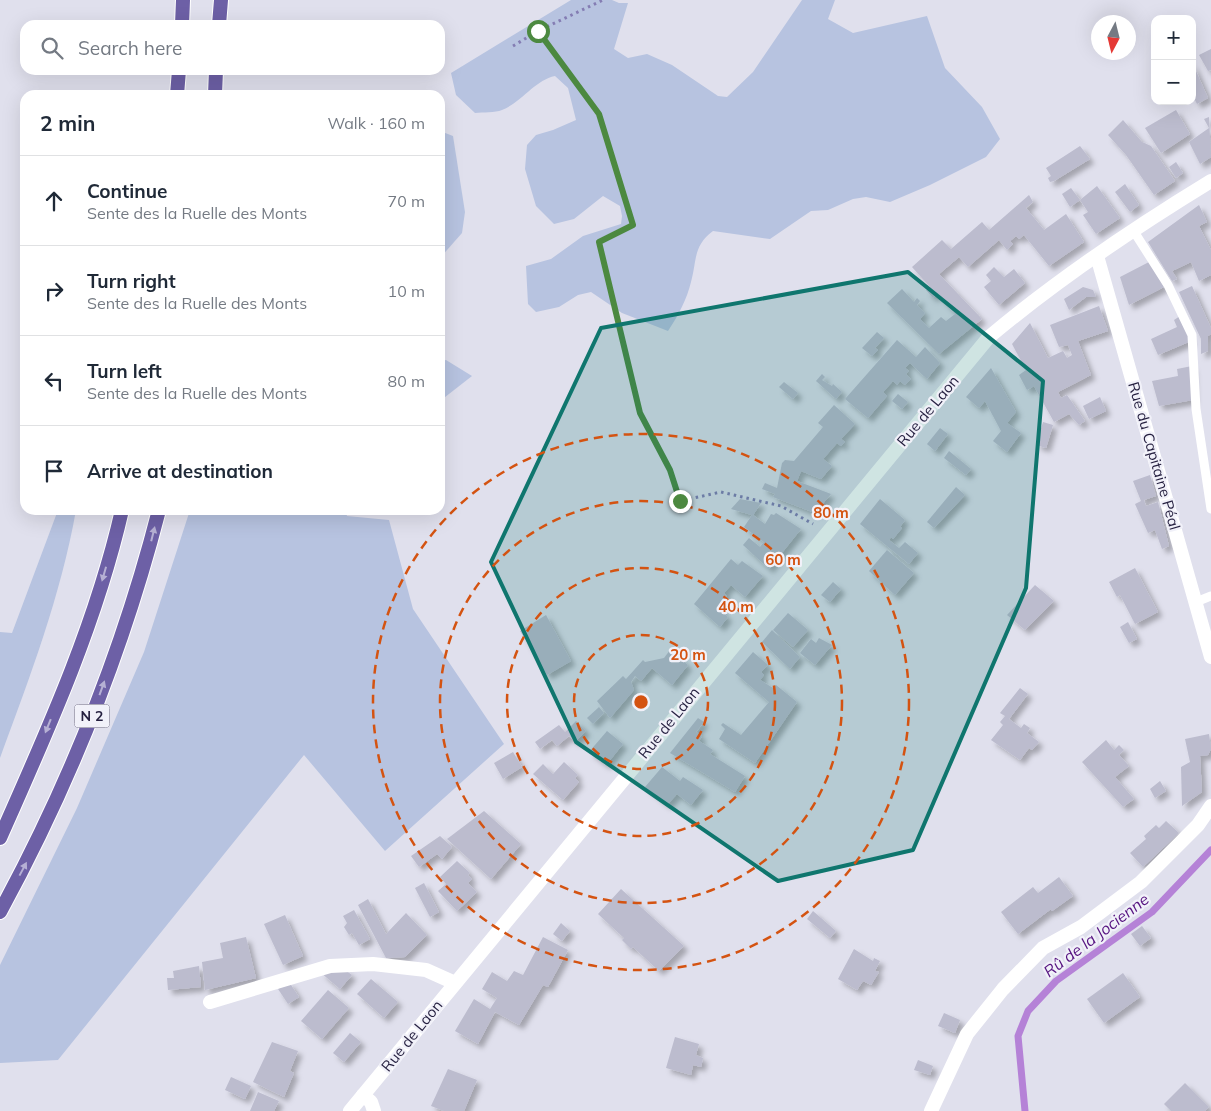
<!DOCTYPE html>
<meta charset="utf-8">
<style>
:root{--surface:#fff;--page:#f2f2f3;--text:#1f2937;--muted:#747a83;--line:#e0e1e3}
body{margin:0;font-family:Mulish,sans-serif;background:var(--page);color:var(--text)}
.controls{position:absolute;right:15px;top:15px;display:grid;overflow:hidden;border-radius:10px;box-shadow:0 5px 20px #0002}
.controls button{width:45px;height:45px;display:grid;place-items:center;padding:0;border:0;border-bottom:1px solid var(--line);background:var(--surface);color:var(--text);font:25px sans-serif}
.compass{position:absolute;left:1091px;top:15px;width:45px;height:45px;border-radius:50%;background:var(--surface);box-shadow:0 5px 20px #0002;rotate:187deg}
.stop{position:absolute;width:15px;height:15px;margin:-11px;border:4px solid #4c8940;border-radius:50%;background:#fff}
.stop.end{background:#4c8940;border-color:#fff;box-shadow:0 1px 5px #0008}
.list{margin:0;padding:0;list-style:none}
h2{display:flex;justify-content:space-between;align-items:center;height:65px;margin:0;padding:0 20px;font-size:21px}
h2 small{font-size:16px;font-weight:400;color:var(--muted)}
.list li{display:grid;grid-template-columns:32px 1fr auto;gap:15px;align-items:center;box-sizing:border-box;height:90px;padding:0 20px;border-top:1px solid var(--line)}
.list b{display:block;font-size:19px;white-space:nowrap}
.list p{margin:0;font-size:16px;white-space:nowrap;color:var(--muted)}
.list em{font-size:16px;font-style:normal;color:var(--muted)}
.icon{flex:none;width:28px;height:28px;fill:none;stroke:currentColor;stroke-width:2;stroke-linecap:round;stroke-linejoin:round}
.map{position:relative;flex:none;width:1211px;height:1111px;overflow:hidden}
.search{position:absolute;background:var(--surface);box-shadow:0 5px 20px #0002;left:20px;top:20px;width:425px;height:55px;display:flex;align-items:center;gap:12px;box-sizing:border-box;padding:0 18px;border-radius:15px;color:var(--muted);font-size:19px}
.panel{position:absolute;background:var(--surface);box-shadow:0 5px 20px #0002;left:20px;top:90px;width:425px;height:425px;border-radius:15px}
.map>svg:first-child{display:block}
.green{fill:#b7c3e0}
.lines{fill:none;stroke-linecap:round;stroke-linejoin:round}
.stream{stroke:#b582d7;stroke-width:7}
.building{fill:#bcbcce;filter:url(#shadow)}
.primary-casing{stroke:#fff;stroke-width:16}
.path{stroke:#847db3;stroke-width:3;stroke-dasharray:2.5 4;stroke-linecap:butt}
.service{stroke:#fff;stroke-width:9}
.minor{stroke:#fff;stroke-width:14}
.tertiary{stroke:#fff;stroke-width:14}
.primary{stroke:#6d60a6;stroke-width:14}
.oneway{fill:#b6b0d4}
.route{stroke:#4c8940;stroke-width:6}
.marked{fill:#0f766e;fill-opacity:0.2;stroke:#0f766e;stroke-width:4;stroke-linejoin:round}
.ring{fill:none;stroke:#d45311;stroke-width:2.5;stroke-dasharray:9 6}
.labels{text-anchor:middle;stroke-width:4.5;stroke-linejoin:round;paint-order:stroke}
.shield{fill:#f1f1f9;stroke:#625e77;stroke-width:1}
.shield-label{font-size:14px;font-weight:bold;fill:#241f3f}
.street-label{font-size:15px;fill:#241f3f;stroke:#f1f1f9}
.water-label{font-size:16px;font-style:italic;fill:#561380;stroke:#f1f1f9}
.centre{fill:#d45311;stroke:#f1f1f9;stroke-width:2.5}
.ring-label{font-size:15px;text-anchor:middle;font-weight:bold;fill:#d45311;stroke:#f1f1f9;stroke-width:4.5;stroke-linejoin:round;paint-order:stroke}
</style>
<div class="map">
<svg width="1211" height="1111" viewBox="0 0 1211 1111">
<defs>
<filter id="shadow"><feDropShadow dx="4.5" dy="4.5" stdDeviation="2.5" flood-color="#0004"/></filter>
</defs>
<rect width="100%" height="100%" fill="#e0e0ed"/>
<g class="green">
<path d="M571,0H612L619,3H628L614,49L628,58L647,54L672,65L718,96L727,97L753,72L802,0H835L828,19L853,33L927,16L945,68L982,107L1000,139L986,157L930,185L890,202L866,197L853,199L828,210L811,211L770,239L713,231C693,246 697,260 691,282C687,299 678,316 668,331L622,313L591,292L578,295L559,307L536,312L528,304L526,266L551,259L583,236L621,224L622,216L620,206L603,196L574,219L554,224L536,206L525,169L527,145L536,135L553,130L576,120L568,88L555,76C535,80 522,102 502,110C495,113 483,112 475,113L456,95L451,73Z"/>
<polygon points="440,131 453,136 465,212 462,233 440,258"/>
<polygon points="446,360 472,376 440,401 440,361"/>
<path d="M58,510H76C61,595 30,677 0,758V632L12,633Z"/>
<polygon points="190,510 345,510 347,516 389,520 413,609 504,744 385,851 304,755 58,1060 0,1063 0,965 77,808 144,652"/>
</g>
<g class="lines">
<polyline class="stream" points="1025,1111 1018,1036 1028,1011 1056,981 1152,912 1211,850"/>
</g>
<g class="building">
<polygon points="1211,49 1211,70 1208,71 1199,55"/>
<polygon points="1192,62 1208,98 1197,104 1192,94"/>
<polygon points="1176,110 1190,134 1161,153 1145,128"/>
<polygon points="1209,117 1211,157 1200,164 1189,142 1209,128 1204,119"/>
<polygon points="1123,120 1142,142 1151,146 1175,181 1154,195 1126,155 1108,135"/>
<polygon points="1080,146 1090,159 1054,181 1050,182 1048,178 1051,176 1046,168"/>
<polygon points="1176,162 1183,173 1176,178 1169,167"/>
<polygon points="1125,184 1139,205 1130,212 1115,192"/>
<polygon points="1097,186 1120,218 1096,234 1083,215 1088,212 1080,200"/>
<polygon points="1071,188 1080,200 1070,207 1062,194"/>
<polygon points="1029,195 1033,202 1026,208 1044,230 1066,214 1084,242 1049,266 1024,235 1019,239 1016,236 1010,241 1013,244 1007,250 999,240 968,267 959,257 939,274 982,319 939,354 887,303 902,289 914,302 917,298 920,301 917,305 925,313 920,319 929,328 941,317 946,321 955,314 937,294 933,298 926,290 930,287 912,267 942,240 951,249 982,222 989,230"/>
<polygon points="1199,205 1207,222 1199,226 1211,250 1211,275 1199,281 1191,262 1172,271 1177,279 1172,281 1148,242"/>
<polygon points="1149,262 1164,287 1129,305 1120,277"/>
<polygon points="994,267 1004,277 1014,269 1025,283 999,305 984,287 991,281 986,275"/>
<polygon points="1192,286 1211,328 1211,334 1208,336 1208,351 1201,354 1201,339 1179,292"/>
<polygon points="1083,287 1093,290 1096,297 1086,297 1069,310 1064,299"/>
<polygon points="1099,306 1108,331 1078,341 1091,375 1058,392 1061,398 1067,395 1085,421 1079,425 1069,414 1054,422 1034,386 1027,390 1019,375 1026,370 1012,344 1030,323 1048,358 1063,351 1067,358 1072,355 1068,345 1059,347 1050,325"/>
<polygon points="1180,316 1191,341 1158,355 1151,339 1177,327 1174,320"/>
<polygon points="877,332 884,338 875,348 878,350 872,356 862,348"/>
<polygon points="897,340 916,357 925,347 940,363 927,379 910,363 905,368 909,371 906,374 911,379 905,385 900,381 897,385 893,381 883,392 887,396 868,418 845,399"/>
<polygon points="1192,366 1193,400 1159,406 1152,381 1178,376 1177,369"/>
<polygon points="991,368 1016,412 1007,423 1021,433 1007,452 993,441 1001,431 985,401 979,408 966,397"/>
<polygon points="822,374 825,377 822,380 832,386 833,384 842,392 836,399 816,381"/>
<polygon points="784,382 798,393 793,399 779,387"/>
<polygon points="898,394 908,402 902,409 892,401"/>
<polygon points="1100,397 1106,411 1089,419 1083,406"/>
<polygon points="834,405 855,424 841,439 845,442 841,446 837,443 823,459 832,466 821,479 801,471 797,481 831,494 815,513 773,497 775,494 762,489 765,483 777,488 782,463 785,460 794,461 823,427 818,423"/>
<polygon points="1043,422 1053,425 1046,448 1036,445"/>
<polygon points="940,428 948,434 935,451 927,444"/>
<polygon points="949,451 971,469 966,475 944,458"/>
<polygon points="1150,475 1156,496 1144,500 1146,506 1158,502 1169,546 1162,549 1155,530 1148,533 1135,504 1141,501 1133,481"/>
<polygon points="956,487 965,495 934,528 927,522"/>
<polygon points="740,499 761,503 753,515 765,524 771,514 774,515 776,513 801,529 769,569 743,545 749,538 760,547 764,542 744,527 752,515 731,509"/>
<polygon points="880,499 905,520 900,527 902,528 893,539 891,537 889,540 899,548 905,542 918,553 909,564 860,524"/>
<polygon points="887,550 914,573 895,595 869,571"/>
<polygon points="731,559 738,565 742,561 763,576 745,597 731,585 724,593 727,596 721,603 722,612 728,617 720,627 694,604"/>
<polygon points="1135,568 1158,612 1135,624 1120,595 1117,597 1109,582"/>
<polygon points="833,582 841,589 830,602 821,595"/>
<polygon points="1035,585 1054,601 1025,630 1007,615"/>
<polygon points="788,613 808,630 793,647 773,630"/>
<polygon points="546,615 571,661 547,675 520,631"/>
<polygon points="1128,622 1137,639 1129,643 1120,627"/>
<polygon points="772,630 800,657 790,669 762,642"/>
<polygon points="819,638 832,645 815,665 800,653 811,639 816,643"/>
<polygon points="670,650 688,665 672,685 652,668 641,681 635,676 631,682 634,690 610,718 597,701 623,676 626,679 643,660 645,662 664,658"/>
<polygon points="753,652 768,665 761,672 764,675 760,680 773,688 776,685 797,702 755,763 719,739 725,729 721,725 723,723 741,735 769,702 735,673"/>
<polygon points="1020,688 1028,694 1009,719 1021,728 1024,724 1030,728 1027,733 1039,742 1032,750 1029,748 1020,760 991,740 1003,725 1000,722 1005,716 1000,713"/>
<polygon points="599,707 604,713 593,724 587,718"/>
<polygon points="698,718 704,722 696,732 702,736 699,741 713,750 710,754 745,776 735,792 670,753"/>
<polygon points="576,721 586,731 575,742 569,736 557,746 552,740 540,749 535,742 559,725 565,732"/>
<polygon points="607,731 623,744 606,765 589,752"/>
<polygon points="1209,734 1211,749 1208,755 1200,756 1202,792 1182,806 1181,767 1190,762 1185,739"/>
<polygon points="1106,740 1114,750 1119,745 1124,750 1119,755 1129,766 1115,777 1134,799 1123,807 1082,762"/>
<polygon points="513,752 522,767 503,779 494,763"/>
<polygon points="564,762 578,775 575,778 579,782 563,800 533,774 543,764 553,774"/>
<polygon points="662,767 680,781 683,777 703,790 691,805 677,794 667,805 645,787"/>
<polygon points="1160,781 1166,791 1155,798 1150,789"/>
<polygon points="484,811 521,844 491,879 447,839"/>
<polygon points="1166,821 1179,833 1143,867 1130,853 1146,839 1144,836 1156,825 1159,828"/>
<polygon points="440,836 452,847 442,859 437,854 419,867 411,856"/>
<polygon points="457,861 470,873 468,875 472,879 468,883 477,892 457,911 438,891 446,884 440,877"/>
<polygon points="1059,877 1073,896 1052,911 1051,909 1018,934 1001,912 1033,887 1038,893"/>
<polygon points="424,883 439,912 430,917 415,888"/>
<polygon points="621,889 684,946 659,971 633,947 631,949 622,940 624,938 598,914"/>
<polygon points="368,899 386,934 406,913 427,935 405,957 386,958 358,905"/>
<polygon points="354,910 370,939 359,945 352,933 349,935 344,927 347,923 343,916"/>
<polygon points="813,911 836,931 830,938 807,919"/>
<polygon points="285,915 303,956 283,965 264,924"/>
<polygon points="561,923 570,931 562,941 553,934"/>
<polygon points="1142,926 1151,938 1140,946 1131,934"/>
<polygon points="246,937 256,978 205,990 202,962 223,958 220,943"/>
<polygon points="543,937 568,950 548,987 543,985 519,1025 495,1012 478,1044 455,1031 474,999 490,1009 497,998 482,989 492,972 507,981 514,971 523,975"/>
<polygon points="854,949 873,961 874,958 880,961 875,971 879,972 871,985 863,981 857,990 838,979"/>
<polygon points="199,966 201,987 168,990 167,978 174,978 173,971"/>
<polygon points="345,970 352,975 340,989 320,972"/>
<polygon points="1123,973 1140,997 1104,1023 1087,999"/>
<polygon points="371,979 398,1002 384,1018 357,994"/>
<polygon points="289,982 299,997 288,1004 278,989"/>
<polygon points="328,990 349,1008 322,1039 301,1021"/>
<polygon points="944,1013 960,1020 955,1033 938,1026"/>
<polygon points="350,1033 361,1042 344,1062 333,1053"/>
<polygon points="675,1037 699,1044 696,1055 703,1058 701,1067 693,1065 691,1075 666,1068"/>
<polygon points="272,1042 298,1051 290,1071 294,1073 284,1097 253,1082"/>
<polygon points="918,1060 933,1066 930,1075 914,1070"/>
<polygon points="448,1069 477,1080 464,1111 444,1111 431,1106"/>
<polygon points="231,1077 251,1086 245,1099 225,1090"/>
<polygon points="1185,1083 1209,1107 1205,1111 1171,1111 1164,1104"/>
<polygon points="258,1092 279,1101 274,1111 250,1111"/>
</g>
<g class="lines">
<g class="primary-casing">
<g id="primary">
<polyline points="182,25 183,0"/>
<polyline points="219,25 221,0"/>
<polyline points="177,95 179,70"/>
<polyline points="215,95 216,70"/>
<path d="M0,838C47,732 96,624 122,510"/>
<path d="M0,912C69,785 123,650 159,510"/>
</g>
</g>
<g class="path">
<polyline points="538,31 599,114 633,225 599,242 640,413 670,470 680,501 721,492 781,506 813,524"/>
<polyline points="513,46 538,31 603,0"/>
</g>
<g class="service">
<polyline points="1133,230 1168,285 1192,335 1196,409 1211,509"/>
<polyline points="1196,602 1211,596"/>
</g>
<g class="minor">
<polyline points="210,1002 330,966 373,964 426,970 455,983"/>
<polyline points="363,1095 371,1102 374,1111"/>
<polyline points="931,1111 967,1034 1003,989 1043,948 1081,927 1141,882 1198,825 1211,806"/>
</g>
<g class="tertiary">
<polyline points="1097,256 1211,657"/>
<path d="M350,1111L989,337C1058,279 1134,228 1211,181"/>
</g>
<use href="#primary" class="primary"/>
</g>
<defs><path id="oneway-solid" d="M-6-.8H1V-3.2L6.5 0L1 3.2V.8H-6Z" transform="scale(1.25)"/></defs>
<g class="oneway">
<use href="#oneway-solid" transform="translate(153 534) rotate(-76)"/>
<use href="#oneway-solid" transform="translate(104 574) rotate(106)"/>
<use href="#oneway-solid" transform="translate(102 688) rotate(-70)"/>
<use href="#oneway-solid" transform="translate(48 726) rotate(112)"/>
<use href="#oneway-solid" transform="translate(23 869) rotate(-62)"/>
</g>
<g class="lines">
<polyline class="route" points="538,31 599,114 633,225 599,242 640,413 670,470 680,501"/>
</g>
<path class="marked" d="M908,272L1043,381L1026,588L913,850L778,881L576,742L491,562L601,328Z"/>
<g class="ring">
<circle cx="641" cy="702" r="67"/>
<circle cx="641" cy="702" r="134"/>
<circle cx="641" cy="702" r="201"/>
<circle cx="641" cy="702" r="268"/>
</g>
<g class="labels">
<rect class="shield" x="74.5" y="704.5" width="35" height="23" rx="4"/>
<g class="shield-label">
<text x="92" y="721">N 2</text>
</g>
<g class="street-label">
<text transform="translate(928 411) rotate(-50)" y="5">Rue de Laon</text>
<text transform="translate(1154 456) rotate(74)" y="5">Rue du Capitaine Péal</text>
<text transform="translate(669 723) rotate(-51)" y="5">Rue de Laon</text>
<text transform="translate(412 1036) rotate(-51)" y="5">Rue de Laon</text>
</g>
<g class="water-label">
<text transform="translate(1096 935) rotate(-37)" y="6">Rû de la Jocienne</text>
</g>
</g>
<circle cx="641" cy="702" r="8" class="centre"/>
<g class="ring-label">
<text x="831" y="518">80 m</text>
<text x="783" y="565">60 m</text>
<text x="736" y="612">40 m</text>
<text x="688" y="660">20 m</text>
</g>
</svg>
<div class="controls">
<button>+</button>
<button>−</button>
</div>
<svg class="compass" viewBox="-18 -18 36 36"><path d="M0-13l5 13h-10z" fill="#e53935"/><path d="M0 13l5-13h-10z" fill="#747a83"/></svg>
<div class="stop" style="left:538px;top:31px"></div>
<div class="stop end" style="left:680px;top:501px"></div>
<div class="search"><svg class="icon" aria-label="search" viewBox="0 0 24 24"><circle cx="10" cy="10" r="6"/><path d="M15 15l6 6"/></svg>Search here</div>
<section class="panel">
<h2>2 min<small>Walk · 160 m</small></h2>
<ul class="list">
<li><svg class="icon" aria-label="ahead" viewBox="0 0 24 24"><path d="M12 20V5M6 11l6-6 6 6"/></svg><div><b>Continue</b><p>Sente des la Ruelle des Monts</p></div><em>70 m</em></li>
<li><svg class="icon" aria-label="right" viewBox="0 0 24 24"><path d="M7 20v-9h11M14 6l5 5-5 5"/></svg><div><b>Turn right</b><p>Sente des la Ruelle des Monts</p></div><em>10 m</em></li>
<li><svg class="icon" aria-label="left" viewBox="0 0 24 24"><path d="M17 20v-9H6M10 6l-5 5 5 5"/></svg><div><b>Turn left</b><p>Sente des la Ruelle des Monts</p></div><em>80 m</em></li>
<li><svg class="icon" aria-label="arrive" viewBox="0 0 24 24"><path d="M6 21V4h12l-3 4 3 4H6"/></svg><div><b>Arrive at destination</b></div></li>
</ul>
</section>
</div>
